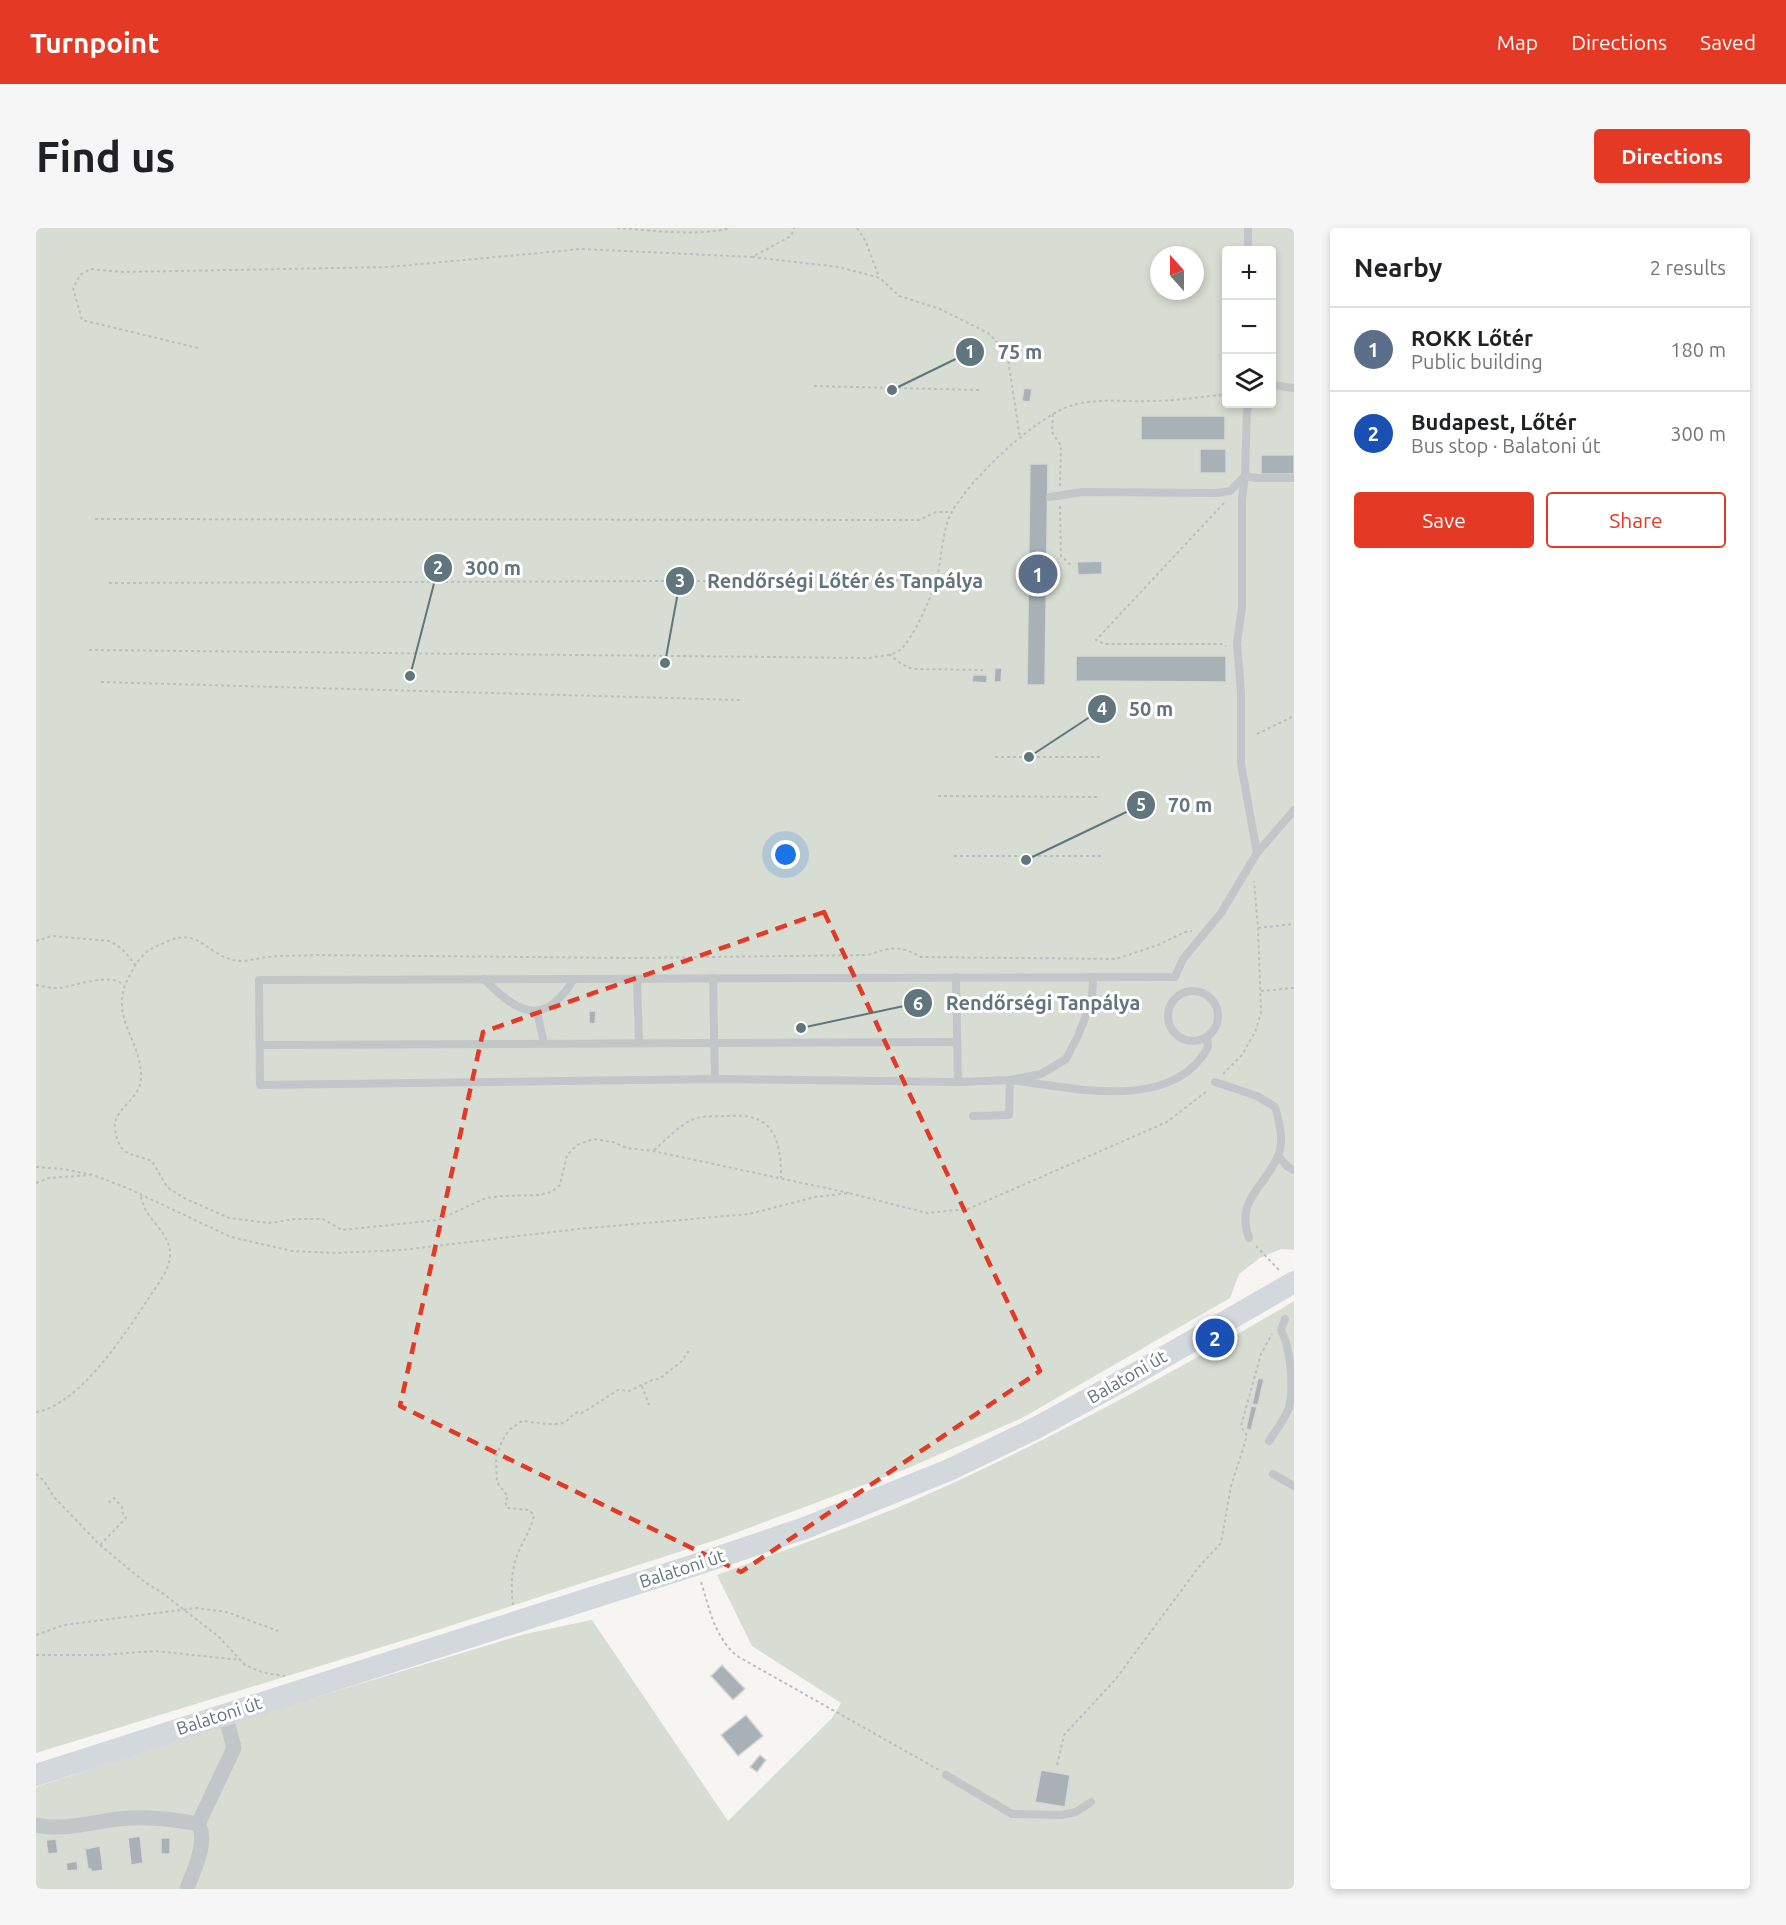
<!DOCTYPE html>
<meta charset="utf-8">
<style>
:root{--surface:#fff;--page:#f6f6f6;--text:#202124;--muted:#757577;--line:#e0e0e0;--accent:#e43924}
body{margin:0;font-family:Ubuntu,sans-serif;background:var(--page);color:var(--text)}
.controls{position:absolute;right:18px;top:18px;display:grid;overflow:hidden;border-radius:6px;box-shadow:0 3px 9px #0003}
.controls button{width:54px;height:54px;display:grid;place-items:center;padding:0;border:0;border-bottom:2px solid var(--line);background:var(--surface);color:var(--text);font:30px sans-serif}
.compass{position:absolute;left:1114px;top:18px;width:54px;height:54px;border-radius:50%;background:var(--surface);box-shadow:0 3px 9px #0003;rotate:339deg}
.you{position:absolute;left:750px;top:627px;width:21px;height:21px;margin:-15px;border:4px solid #fff;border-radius:50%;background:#1a73e8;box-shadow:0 0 0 9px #1a73e833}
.badge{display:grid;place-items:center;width:39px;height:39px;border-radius:50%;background:var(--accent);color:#fff;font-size:20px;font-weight:700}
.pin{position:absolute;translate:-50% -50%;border:3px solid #fff;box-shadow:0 2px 6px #0006}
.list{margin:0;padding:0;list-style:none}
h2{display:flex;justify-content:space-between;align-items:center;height:78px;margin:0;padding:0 24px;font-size:26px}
h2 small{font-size:20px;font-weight:400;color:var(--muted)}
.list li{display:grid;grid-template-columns:39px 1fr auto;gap:18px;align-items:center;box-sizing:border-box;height:84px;padding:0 24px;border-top:2px solid var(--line)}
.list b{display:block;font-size:22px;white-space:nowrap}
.list p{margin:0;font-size:20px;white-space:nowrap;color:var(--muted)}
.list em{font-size:20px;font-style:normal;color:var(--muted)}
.actions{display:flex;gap:12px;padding:18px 24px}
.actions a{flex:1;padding:14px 0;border:2px solid var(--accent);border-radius:6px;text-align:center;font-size:21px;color:var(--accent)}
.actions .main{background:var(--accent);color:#fff}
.icon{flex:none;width:33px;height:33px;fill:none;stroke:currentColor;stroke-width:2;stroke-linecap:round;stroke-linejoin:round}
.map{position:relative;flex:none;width:1258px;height:1661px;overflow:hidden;border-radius:6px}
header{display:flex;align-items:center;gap:36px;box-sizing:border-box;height:84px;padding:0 30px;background:var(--accent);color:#fff}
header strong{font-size:28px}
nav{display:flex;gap:33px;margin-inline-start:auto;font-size:21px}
.intro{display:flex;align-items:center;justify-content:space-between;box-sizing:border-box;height:144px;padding:0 36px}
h1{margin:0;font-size:42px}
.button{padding:15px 27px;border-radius:6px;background:var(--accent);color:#fff;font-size:21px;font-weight:700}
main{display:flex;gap:36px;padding:0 36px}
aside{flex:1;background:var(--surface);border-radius:6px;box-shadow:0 3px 9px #0003}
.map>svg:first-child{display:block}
.green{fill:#d8ddd3;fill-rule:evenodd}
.building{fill:#a8b2b6;stroke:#d7d7d5;stroke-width:1.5}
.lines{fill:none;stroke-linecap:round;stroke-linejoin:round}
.path{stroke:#bbbec0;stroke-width:2;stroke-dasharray:3 3;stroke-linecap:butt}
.service{stroke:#c1c6c8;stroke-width:8}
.minor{stroke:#c1c6c8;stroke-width:15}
.primary{stroke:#d2d8db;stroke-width:22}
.marked{fill:none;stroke:#e43924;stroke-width:4.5;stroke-dasharray:12 8;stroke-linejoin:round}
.labels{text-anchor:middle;stroke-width:6;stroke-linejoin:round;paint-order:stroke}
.street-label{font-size:18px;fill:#61757e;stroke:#fff}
.leader{fill:none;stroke:#61757e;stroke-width:2}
.callout-dot{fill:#61757e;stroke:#fff;stroke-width:2}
.mark-label{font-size:18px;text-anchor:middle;font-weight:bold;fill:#fff}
.callout-label{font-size:20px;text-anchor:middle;font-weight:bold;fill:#61757e;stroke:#fff;stroke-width:6;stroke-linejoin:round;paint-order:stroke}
</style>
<header>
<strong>Turnpoint</strong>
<nav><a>Map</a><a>Directions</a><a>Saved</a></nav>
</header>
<div class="intro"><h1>Find us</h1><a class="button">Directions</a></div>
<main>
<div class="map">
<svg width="1258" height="1661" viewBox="0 0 1258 1661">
<rect width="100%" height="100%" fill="#f6f5f2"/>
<g class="green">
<path d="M0,0H1258V1022L1245,1021L1224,1030L1203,1046L1194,1070L986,1190L870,1241L686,1310L398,1403L0,1525ZM1190,22H1236V176H1190ZM1123,27H1159V63H1123Z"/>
<path d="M1258,1073V1661H0V1559L204,1492L489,1406L556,1392L692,1593L796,1490L805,1475L716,1418L681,1347C744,1323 809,1302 872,1275C1005,1217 1134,1147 1258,1073Z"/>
</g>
<g class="building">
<polygon points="988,160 996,161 994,174 986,173"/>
<rect x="1105" y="188" width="84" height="24"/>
<rect x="1164" y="221" width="26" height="24"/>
<rect x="1225" y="227" width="33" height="19"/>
<polygon points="994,236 1012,236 1009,457 991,457"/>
<polygon points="1066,333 1066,346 1042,347 1041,334"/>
<polygon points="1040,428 1190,428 1190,454 1040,453"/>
<polygon points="959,440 966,440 965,454 958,454"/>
<polygon points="937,447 951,447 951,455 936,454"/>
<polygon points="553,783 560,783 559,796 553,795"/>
<polygon points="1222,1150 1228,1151 1222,1177 1216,1176"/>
<polygon points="1215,1178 1221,1179 1215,1202 1210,1201"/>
<polygon points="686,1437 709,1461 697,1472 675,1448"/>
<polygon points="710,1487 727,1508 702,1528 685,1507"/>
<polygon points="724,1527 730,1532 721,1544 714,1539"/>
<polygon points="1005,1542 1034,1547 1029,1579 999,1574"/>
<polygon points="104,1608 107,1635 95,1637 92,1610"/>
<rect x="125" y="1610" width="9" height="16"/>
<polygon points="20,1611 22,1625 12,1626 10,1612"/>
<polygon points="64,1618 67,1642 55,1644 55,1641 52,1641 49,1621"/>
<polygon points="41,1633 42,1642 31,1643 30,1635"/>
</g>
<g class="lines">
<g class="path">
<path d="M581,0C619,2 658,9 695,0"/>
<polyline points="821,0 829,12 843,49"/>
<polyline points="716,29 803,39 844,50 863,68 904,81 952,105 964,117 972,131 984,210"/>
<polyline points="162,120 46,92 37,60 44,47 54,41 87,44 353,39 546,21 716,29 755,8 758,0"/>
<polyline points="778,158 943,162"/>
<polyline points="1017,186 1016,204 1025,218 1024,258"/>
<polyline points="1188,275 1060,412 1068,416 1185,416 1190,418"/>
<polyline points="1024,278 1025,328 1037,339"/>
<polyline points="59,291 883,292 900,284 916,284"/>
<polyline points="73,355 926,352"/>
<path d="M53,422L833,430C842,428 856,428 864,422C876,413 897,366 901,350C905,331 906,311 912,292C925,258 1002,186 1037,177C1061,170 1089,174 1114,173C1139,173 1165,169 1190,166"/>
<polyline points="853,426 864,435 876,441 947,442"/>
<polyline points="65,454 704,472"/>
<polyline points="1221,506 1258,488"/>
<polyline points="959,529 1065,529"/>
<polyline points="902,568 1062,569"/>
<polyline points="918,628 1067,628"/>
<polyline points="1222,700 1258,696"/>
<path d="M0,713L16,708L73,713C85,718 92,727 99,737"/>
<path d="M0,757C7,758 16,761 23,760C40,758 74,744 88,757"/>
<polyline points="1225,763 1258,760"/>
<polyline points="1187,846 1206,827 1220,802 1225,784 1222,700 1218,653"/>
<path d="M618,922C630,912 643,897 658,891C668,887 681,889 691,888C698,888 707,887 714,889C743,895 745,926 745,950"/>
<polyline points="0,939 27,941 57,947 91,960 195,1009 256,1023 300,1025 366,1022 542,1001 713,986 779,969 813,965 891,985 932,981 1131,894 1171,863"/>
<polyline points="0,955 13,950 54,947"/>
<path d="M813,965L617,923L591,920L577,914L557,911L541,917L531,927L524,957L515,964L503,967L467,968L450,970L402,992L306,1002L287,991H259L233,995L193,990L148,970L131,959L116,933C95,925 83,929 79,901C76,881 104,872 105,851C107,812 70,788 94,747C98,738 105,728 113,722C118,719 124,717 130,714C165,697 173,732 205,733C213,733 223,730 232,729C248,727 265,728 282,727L596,730L832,727C855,719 863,717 885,729L1080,731L1122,717L1149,704L1156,703"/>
<polyline points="1220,1018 1243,1042"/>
<polyline points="606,1158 613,1177"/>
<path d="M0,1184C44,1177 91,1103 114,1068C122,1056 134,1041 134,1027C135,1011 121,999 113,987C108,981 106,973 104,966"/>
<polyline points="0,1246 8,1253 18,1269 64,1317 110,1355 125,1364 183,1409 209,1437 228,1445 249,1448"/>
<polyline points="64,1317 90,1290 87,1287 86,1279 78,1270 72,1275"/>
<path d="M665,1354C674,1382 678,1408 701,1428L903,1542"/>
<path d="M477,1377C475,1362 475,1342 481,1328C486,1313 495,1303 498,1287L493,1282L471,1280L469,1273L472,1269L461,1254L460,1229L466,1213L473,1202L486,1193C498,1194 515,1198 527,1195C534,1192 535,1186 543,1184L546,1185L582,1162L593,1163L616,1152L623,1151L646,1133L654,1121"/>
<polyline points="0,1407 28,1397 160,1380 191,1384 242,1403"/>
<polyline points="0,1427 65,1427 120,1423 204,1432"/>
<polyline points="1021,1537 1028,1507 1079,1452 1162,1340 1185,1315 1195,1258 1211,1208 1205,1198 1225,1126 1236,1106"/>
</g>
<g class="service">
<polyline points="1212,0 1212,22"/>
<polyline points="1236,157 1258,160"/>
<polyline points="1213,176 1211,182 1209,248 1206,271 1206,379 1201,415 1205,464 1205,536 1221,625"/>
<polyline points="1014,269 1046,264 1181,265 1194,263 1209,248 1220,250 1258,250"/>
<polyline points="920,749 922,854"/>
<path d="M1057,749L1056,772L1042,808L1030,831L1005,846L974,852L922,854L679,851L224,857L223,752C529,751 834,749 1139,749L1147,731L1185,685L1221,625L1258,582"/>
<polyline points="677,750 679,851"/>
<path d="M448,751C482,786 508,800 538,751"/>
<polyline points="601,751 603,815"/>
<circle cx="1157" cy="788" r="25"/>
<polyline points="501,783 508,816"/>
<polyline points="224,817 921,814"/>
<path d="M1179,854L1221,868L1239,879C1243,893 1248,911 1243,925C1232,958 1198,970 1213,1010"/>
<path d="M937,888L973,887L974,852C1034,859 1137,886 1172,819L1171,809"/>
<polyline points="1242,928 1252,939 1258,942"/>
<path d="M1233,1213C1240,1203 1248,1192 1253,1180C1258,1160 1255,1121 1245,1102L1249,1091"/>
<polyline points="1237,1246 1258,1258"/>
<polyline points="910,1547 976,1586 1025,1587 1040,1584 1055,1574"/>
</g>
<g class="minor">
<polyline points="162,1596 198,1520 189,1486"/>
<path d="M0,1597C28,1603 55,1594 83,1591C108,1588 137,1591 162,1596C173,1613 157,1643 151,1661"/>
</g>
<polyline class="primary" points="0,1547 659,1337 769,1300 913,1242 998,1201 1097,1147 1258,1054"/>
</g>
<path class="marked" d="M788,684L1004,1143L705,1344L364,1178L447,804Z"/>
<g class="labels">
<g class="street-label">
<text transform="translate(1091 1149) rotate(-30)" y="6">Balatoni út</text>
<text transform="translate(646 1341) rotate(-18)" y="6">Balatoni út</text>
<text transform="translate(183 1488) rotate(-18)" y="6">Balatoni út</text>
</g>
</g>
<path class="leader" d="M856 162L934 124M374 448L402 340M629 435L644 353M993 529L1066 481M990 632L1105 577M765 800L882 775"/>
<g class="callout-dot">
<circle cx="856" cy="162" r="6"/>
<circle cx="374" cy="448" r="6"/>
<circle cx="629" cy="435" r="6"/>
<circle cx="993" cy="529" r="6"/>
<circle cx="990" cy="632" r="6"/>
<circle cx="765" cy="800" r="6"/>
<circle cx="934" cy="124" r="15"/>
<circle cx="402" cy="340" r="15"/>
<circle cx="644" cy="353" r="15"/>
<circle cx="1066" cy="481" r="15"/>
<circle cx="1105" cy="577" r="15"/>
<circle cx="882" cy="775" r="15"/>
</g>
<g class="mark-label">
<text x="934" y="130">1</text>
<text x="402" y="346">2</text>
<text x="644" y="359">3</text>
<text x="1066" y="487">4</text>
<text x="1105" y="583">5</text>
<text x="882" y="782">6</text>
</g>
<g class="callout-label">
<text x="984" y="131">75 m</text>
<text x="457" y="347">300 m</text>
<text x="809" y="360">Rendőrségi Lőtér és Tanpálya</text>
<text x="1115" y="488">50 m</text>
<text x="1154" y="584">70 m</text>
<text x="1007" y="782">Rendőrségi Tanpálya</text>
</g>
</svg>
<div class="controls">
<button>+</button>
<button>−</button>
<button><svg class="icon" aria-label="layers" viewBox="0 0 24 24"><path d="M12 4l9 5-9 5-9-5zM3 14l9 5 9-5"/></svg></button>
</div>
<svg class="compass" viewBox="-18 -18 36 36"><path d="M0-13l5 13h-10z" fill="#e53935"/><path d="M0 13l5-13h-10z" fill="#757577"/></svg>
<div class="you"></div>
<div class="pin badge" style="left:1002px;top:346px;background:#5c6f8a">1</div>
<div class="pin badge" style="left:1179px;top:1110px;background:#1a4fb4">2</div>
</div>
<aside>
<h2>Nearby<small>2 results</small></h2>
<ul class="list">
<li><span class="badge" style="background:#5c6f8a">1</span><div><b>ROKK Lőtér</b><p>Public building</p></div><em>180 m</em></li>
<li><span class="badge" style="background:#1a4fb4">2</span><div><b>Budapest, Lőtér</b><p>Bus stop · Balatoni út</p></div><em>300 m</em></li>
</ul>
<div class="actions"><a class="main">Save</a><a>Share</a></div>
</aside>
</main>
